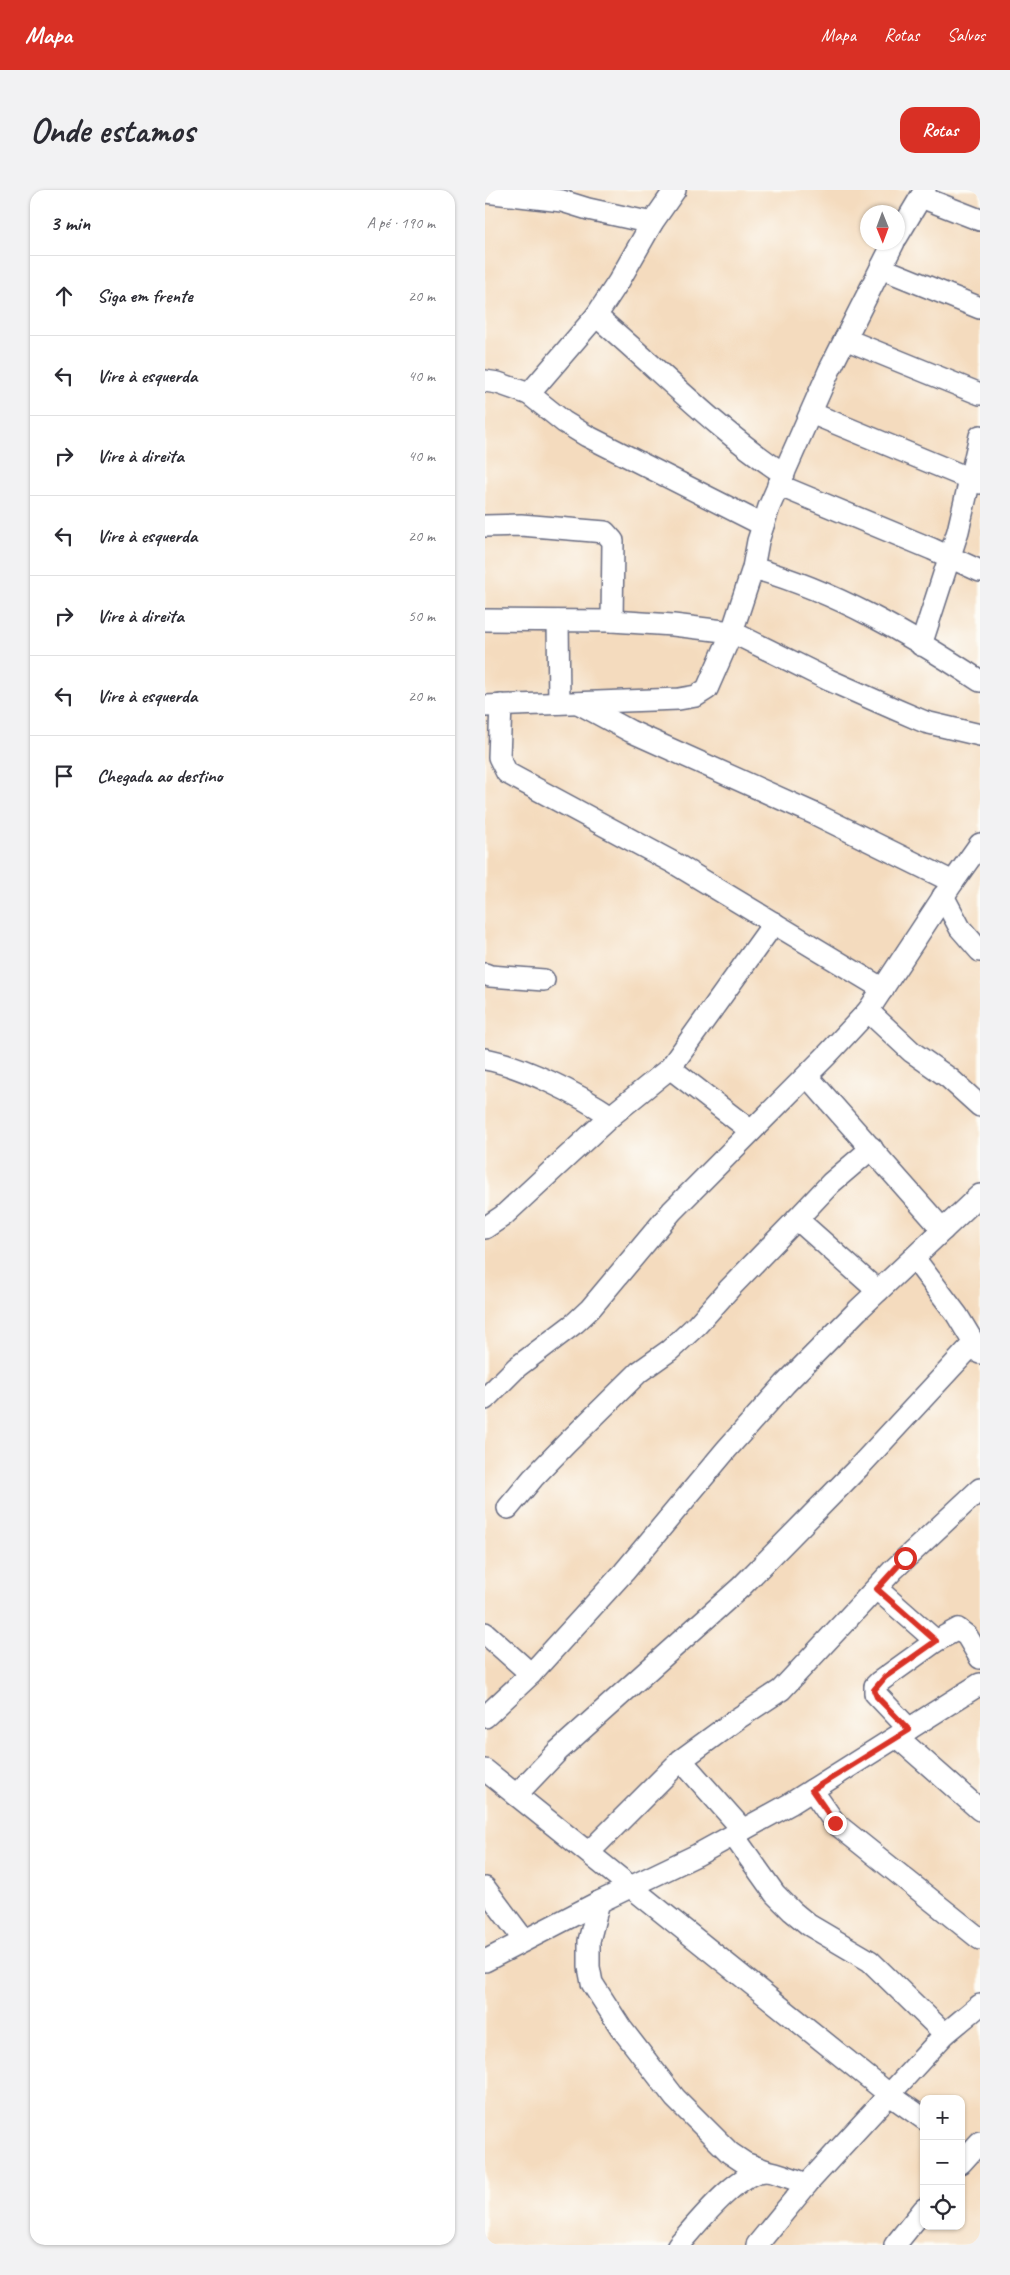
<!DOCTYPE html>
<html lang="pt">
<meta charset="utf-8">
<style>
:root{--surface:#fff;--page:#f2f2f3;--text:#2b2b33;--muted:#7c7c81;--line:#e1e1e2;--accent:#d93025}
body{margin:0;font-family:Caveat,sans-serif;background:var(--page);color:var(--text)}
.controls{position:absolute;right:15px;bottom:15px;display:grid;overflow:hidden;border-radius:10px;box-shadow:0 1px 4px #0004}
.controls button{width:45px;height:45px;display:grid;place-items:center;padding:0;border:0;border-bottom:1px solid var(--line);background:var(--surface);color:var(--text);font:25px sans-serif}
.compass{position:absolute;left:375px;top:15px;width:45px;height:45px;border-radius:50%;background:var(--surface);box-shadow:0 1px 4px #0004;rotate:179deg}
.stop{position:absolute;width:15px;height:15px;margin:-11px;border:4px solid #d93025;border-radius:50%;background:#fff}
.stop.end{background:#d93025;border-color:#fff;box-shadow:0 1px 5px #0008}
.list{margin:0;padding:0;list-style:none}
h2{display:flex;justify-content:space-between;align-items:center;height:65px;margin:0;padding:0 20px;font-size:21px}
h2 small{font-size:16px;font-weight:400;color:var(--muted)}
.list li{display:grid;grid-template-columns:32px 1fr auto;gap:15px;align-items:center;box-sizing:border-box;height:80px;padding:0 20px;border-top:1px solid var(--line)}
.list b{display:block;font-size:19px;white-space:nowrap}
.list em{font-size:16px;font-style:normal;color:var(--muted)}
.icon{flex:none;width:28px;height:28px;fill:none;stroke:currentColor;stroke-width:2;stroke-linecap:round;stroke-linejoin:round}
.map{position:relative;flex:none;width:495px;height:2055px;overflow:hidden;border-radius:15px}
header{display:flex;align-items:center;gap:30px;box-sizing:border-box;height:70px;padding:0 25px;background:var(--accent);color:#fff}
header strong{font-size:24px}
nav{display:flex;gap:28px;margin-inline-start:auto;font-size:18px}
.intro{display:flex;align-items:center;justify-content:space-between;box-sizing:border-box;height:120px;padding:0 30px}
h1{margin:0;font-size:35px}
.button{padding:12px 22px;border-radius:15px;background:var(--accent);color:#fff;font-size:18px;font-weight:700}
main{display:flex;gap:30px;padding:0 30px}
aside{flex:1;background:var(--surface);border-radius:15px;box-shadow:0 1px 4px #0004}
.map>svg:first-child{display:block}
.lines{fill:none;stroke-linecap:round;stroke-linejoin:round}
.minor-casing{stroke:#676b80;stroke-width:24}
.minor{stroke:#fff;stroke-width:21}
.route{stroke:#d93025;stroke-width:6}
</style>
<header>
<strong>Mapa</strong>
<nav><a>Mapa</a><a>Rotas</a><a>Salvos</a></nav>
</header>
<div class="intro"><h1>Onde estamos</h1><a class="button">Rotas</a></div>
<main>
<aside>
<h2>3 min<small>A pé · 190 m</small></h2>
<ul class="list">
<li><svg class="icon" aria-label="ahead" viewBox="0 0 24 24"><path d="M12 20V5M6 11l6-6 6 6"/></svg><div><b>Siga em frente</b></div><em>20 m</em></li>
<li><svg class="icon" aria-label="left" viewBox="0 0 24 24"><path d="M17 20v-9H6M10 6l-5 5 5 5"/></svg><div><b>Vire à esquerda</b></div><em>40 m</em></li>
<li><svg class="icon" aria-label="right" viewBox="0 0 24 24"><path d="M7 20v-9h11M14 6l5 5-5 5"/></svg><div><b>Vire à direita</b></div><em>40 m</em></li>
<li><svg class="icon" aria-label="left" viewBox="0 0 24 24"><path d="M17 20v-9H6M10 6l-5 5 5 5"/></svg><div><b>Vire à esquerda</b></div><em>20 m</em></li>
<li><svg class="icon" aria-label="right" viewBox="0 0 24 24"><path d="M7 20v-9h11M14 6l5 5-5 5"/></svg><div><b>Vire à direita</b></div><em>50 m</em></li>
<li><svg class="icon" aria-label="left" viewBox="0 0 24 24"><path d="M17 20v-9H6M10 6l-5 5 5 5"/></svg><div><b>Vire à esquerda</b></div><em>20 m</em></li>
<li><svg class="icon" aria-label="arrive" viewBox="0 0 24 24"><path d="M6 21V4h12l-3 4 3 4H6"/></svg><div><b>Chegada ao destino</b></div></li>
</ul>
</aside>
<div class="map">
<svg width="495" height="2055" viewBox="0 0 495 2055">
<rect width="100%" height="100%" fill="#fdfcf7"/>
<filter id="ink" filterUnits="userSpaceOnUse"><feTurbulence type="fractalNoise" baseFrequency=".02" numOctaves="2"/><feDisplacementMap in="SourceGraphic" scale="10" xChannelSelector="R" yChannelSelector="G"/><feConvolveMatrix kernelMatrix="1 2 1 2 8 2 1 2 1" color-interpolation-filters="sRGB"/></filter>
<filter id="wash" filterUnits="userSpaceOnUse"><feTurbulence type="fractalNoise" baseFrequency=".0096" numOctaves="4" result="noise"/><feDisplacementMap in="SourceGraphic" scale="20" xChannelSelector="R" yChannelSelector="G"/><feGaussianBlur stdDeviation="1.12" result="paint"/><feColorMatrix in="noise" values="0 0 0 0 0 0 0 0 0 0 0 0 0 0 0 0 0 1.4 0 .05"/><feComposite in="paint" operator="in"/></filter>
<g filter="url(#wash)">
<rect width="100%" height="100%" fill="#f4dbbe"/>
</g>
<g filter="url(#ink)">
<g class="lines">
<g class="minor-casing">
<g id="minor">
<polyline points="0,2 77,11 103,19 167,33"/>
<polyline points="436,7 495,30"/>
<polyline points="412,47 440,0"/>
<polyline points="396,78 495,118"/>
<path d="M111,126C174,179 230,239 299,284"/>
<polyline points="360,149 495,204"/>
<polyline points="0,191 13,193 44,204 111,126 134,91 167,33 190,0"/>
<polyline points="44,204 79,232 102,246 278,335"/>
<polyline points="326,223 495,293"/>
<polyline points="293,295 447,359 495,381"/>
<polyline points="0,336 36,335 120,342 128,351 127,431"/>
<path d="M268,378C350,401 424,444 495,491"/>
<polyline points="0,430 127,431 188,435 247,442 344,490 412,520 440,532 495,545"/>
<polyline points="73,431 74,513"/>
<polyline points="436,455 473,341 495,246"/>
<polyline points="93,513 145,541 330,624 468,692"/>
<polyline points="16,515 14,567 22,583 189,673 398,799"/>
<polyline points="0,516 194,509 211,506 222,499 247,442 268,378 273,351 284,317 344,181 409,52"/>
<polyline points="458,706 475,738 495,761"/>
<polyline points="0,784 5,786 59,790"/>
<polyline points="383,821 427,862 464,888 495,916"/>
<path d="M0,869C38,876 93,904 126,926"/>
<polyline points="185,878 266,941"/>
<polyline points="322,886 458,1040"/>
<polyline points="312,1029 346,993 387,958"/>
<polyline points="0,1038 18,1026 126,926 185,878 289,733"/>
<polyline points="429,1068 472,1125 495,1163"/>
<polyline points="0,1209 32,1177 90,1133 105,1119 187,1021 341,866 383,821 468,692 495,654"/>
<polyline points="23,1318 48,1288 81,1254 154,1182 185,1160 212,1135 245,1098 312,1029 393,1101"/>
<polyline points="392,1399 451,1451"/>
<polyline points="0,1443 46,1484"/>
<polyline points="0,1527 46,1484 139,1382 241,1260 300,1194 373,1120 495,1005"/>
<polyline points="424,1539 390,1503 390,1496 394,1492 451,1451 473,1439 482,1446 495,1468"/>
<polyline points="412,1547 495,1620"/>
<polyline points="196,1570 258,1640"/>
<polyline points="0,1580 405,1905 439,1929"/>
<polyline points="327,1600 350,1633 495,1749"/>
<polyline points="31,1605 73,1561 256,1397 374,1277 489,1153"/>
<polyline points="248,1645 290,1704 307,1721 324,1735 385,1771 460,1844"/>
<polyline points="104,1662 196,1570 252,1529 296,1500 408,1380 495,1299"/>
<polyline points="0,1698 39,1750"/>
<polyline points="114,1712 104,1751 104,1777 107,1793 136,1838 190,1908 245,1963 260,1973 282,1981"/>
<polyline points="0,1771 114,1712 212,1665 305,1614 495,1494"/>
<polyline points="476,1973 495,1952"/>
<path d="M193,2055C211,2035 253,1981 281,1981C289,1981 313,1991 322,1994L460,1844L495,1815"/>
<polyline points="272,2055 322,1994"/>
<polyline points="410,2055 439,2019"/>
</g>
</g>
<use href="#minor" class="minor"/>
</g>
</g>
<g class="lines" filter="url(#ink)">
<polyline class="route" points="350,1633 327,1600 424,1540 392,1507 389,1500 400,1487 451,1451 392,1399 420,1368"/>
</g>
</svg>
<div class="controls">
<button>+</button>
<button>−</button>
<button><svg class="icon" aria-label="locate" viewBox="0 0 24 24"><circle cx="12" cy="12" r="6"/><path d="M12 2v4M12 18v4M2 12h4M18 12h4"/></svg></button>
</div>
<svg class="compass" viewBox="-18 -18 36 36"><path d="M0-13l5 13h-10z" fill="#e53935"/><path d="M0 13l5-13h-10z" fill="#7c7c81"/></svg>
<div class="stop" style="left:420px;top:1368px"></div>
<div class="stop end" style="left:350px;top:1633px"></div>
</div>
</main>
